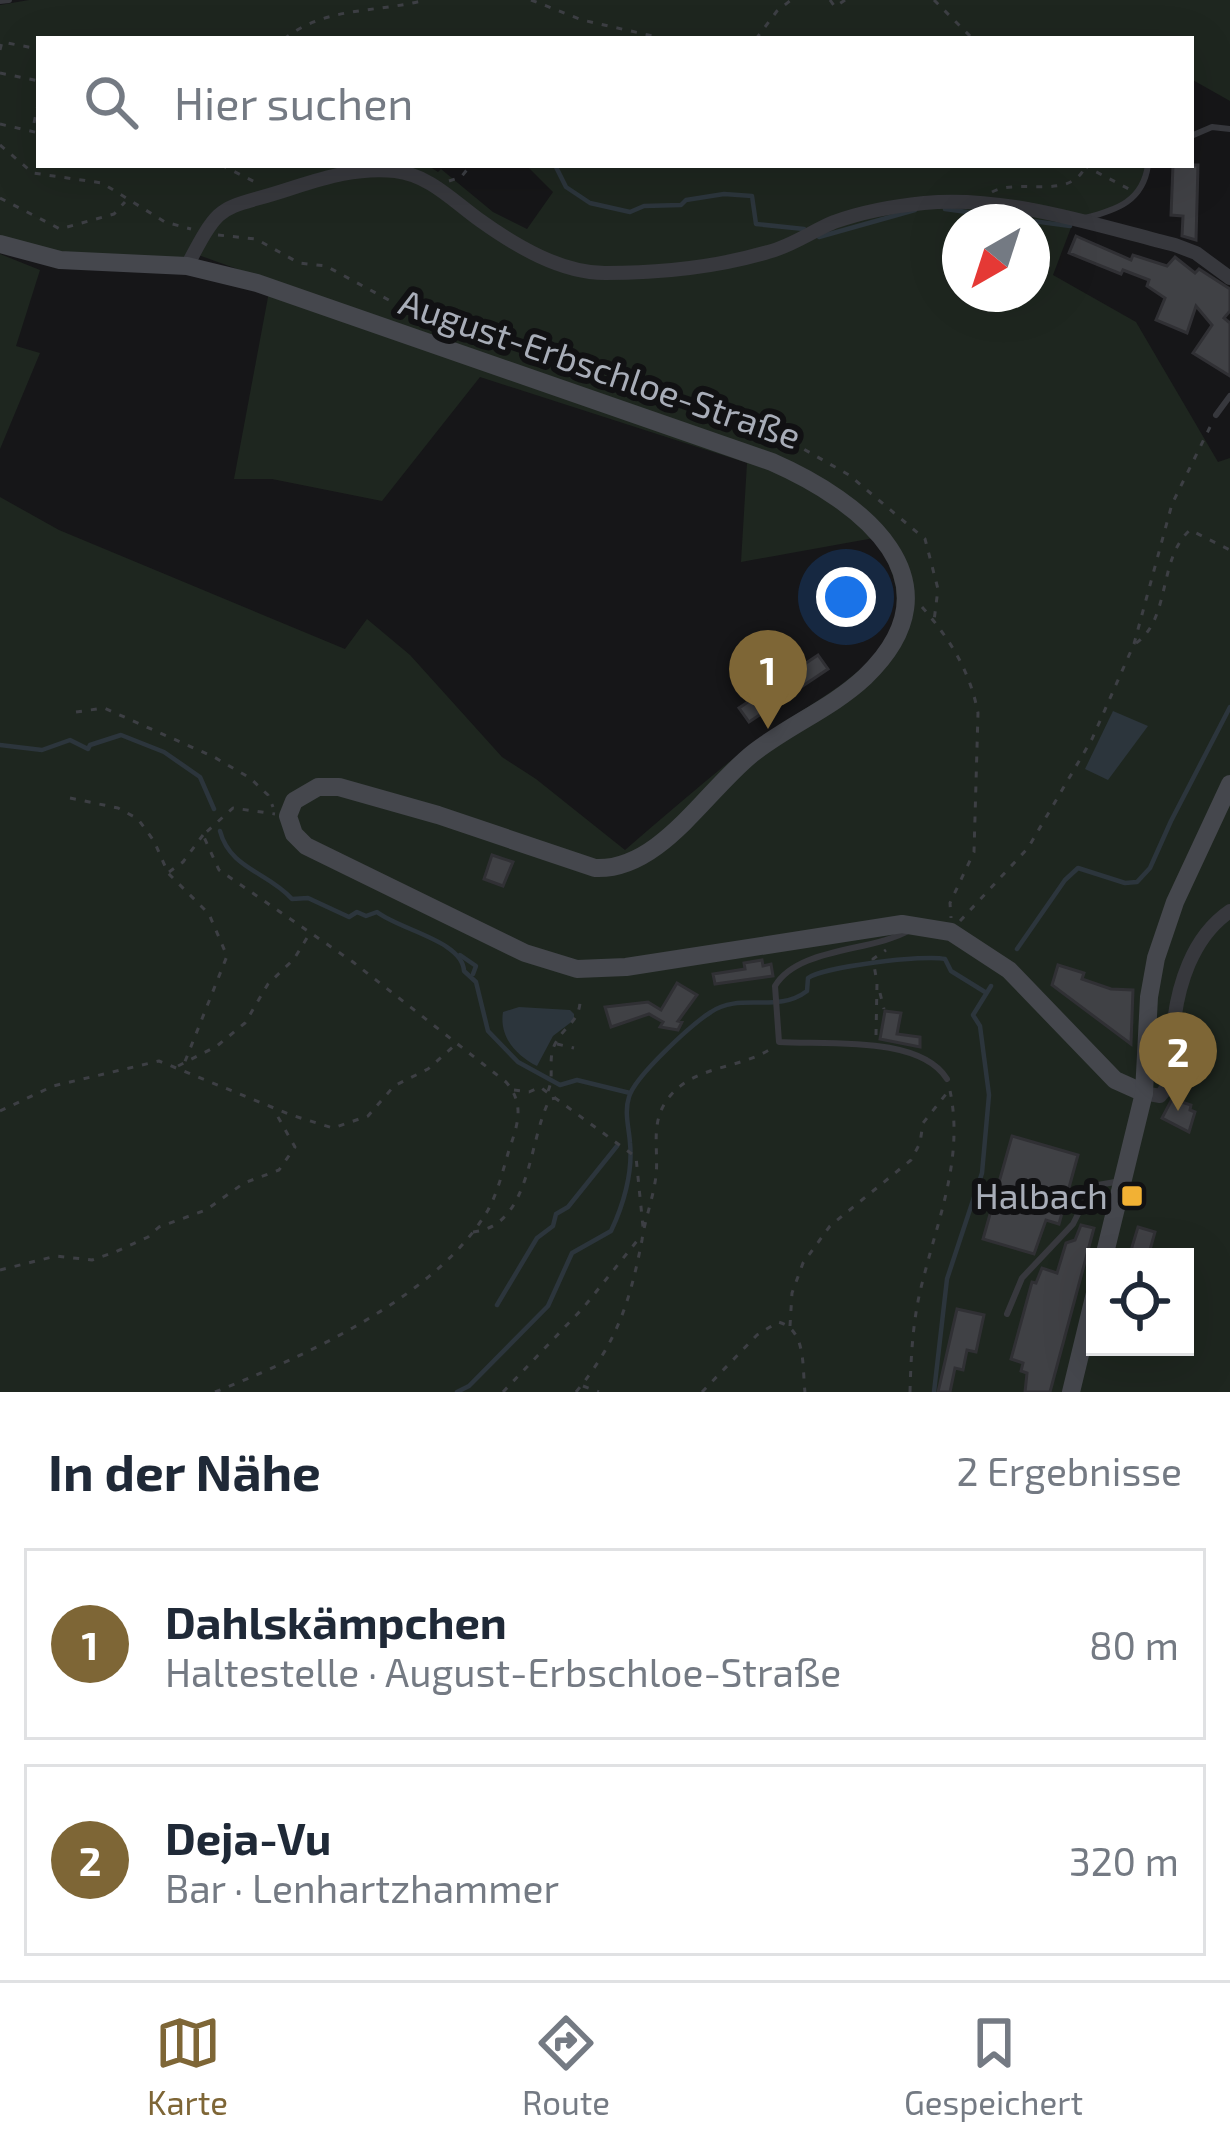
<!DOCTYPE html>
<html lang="de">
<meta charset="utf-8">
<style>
:root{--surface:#fff;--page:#f2f2f3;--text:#1f2937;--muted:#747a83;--line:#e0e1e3;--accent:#7e6636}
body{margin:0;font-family:"Exo 2",sans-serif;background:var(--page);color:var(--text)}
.controls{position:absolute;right:36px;bottom:36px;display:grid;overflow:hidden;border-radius:0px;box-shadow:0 12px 48px #0002}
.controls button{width:108px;height:108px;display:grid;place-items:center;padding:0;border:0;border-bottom:3px solid var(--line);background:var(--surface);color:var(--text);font:60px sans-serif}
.compass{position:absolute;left:942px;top:204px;width:108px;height:108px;border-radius:50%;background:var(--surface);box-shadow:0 12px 48px #0002;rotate:219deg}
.you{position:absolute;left:846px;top:597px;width:42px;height:42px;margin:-30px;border:9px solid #fff;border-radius:50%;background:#1a73e8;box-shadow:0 0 0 18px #1a73e833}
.badge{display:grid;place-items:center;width:78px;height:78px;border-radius:50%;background:var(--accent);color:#fff;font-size:39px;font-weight:700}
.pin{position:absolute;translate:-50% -99px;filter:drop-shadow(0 3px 6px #0008)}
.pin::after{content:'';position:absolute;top:63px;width:42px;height:36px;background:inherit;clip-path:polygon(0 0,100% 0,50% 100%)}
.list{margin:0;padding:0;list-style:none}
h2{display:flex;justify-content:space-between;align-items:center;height:156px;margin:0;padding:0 48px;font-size:51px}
h2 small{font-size:39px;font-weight:400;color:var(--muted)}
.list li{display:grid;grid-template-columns:78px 1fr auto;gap:36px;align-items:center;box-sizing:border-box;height:192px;margin:0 24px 24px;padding:0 24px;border:3px solid var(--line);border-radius:0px}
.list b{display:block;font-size:45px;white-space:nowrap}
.list p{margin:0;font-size:39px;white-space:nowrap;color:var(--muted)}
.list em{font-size:39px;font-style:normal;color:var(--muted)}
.icon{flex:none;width:66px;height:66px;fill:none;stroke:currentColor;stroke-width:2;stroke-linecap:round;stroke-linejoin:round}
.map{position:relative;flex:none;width:1230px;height:1392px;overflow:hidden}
.search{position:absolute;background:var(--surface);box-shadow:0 12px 48px #0002;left:36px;right:36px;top:36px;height:132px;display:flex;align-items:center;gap:30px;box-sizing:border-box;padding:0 42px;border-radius:0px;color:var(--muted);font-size:45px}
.sheet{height:588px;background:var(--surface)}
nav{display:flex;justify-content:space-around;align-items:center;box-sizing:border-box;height:168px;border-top:3px solid var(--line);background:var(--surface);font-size:33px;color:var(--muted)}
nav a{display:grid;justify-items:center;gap:6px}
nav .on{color:var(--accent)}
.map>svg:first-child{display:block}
.green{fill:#1e261f;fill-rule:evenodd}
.water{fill:#2c353c}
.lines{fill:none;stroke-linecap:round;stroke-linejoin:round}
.stream{stroke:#2c353c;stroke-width:4.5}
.building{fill:#404145;stroke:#303034;stroke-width:3}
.path{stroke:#3d3f44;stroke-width:3;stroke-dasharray:6 9;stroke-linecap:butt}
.service{stroke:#37383d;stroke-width:6}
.minor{stroke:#37383d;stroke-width:14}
.secondary{stroke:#45474d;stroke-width:18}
.poi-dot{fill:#f2b134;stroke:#111113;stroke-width:4.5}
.labels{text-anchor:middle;stroke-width:12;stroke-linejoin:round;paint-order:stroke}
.street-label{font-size:36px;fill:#a8adb8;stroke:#111113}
.poi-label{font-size:36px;fill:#a8adb8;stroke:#111113;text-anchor:end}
</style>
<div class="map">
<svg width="1230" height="1392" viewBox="0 0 1230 1392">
<rect width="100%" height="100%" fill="#161618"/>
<g class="green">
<path d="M29,0H1230V101L1191,79V39H39V165H427L438,172L441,169L493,212L527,229L553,192L526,165H1148C1143,204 1104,211 1072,225L1053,275L1136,322L1218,462L1230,458V1392H0V497L59,530L345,649L367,619L410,655L502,757L536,779L625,850C667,814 709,777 753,743C824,690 948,648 874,538L741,562L747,463L480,377L382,501L272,479H234L271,281L190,252L186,259L66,254L0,236V5ZM960,222H1032V294H960ZM1095,1257H1185V1347H1095Z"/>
<polygon points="0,254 40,270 16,346 40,353 0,449"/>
</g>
<g class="water">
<polygon points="1113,711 1148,726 1108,780 1085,769"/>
<path d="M519,1007L570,1010L574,1014V1020L553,1036L537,1066C516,1055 499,1037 503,1012Z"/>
</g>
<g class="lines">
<g class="stream">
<polyline points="555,165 566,187 590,203 630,212 644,206 681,205 686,200 724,194 752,196 756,224 804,229"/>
<polyline points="945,209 1070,226"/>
<polyline points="819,237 915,210"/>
<polyline points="0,745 42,750 70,740 88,749 90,745 121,735 164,752 200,777 214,809"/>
<path d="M220,831C230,869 268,872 292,899L308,898L349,917L357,912L366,916L377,912C400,930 463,941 464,971L476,982L488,1031L518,1062L560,1085L577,1080L630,1093"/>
<polyline points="1017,949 1065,880 1078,868 1125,883 1137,882 1150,868 1171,821 1230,707"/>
<polyline points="460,955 476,966 473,974"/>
<polyline points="497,1305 537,1238 553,1226 556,1214 568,1207 617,1146"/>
<path d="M457,1392L469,1386L548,1306L572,1253L611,1231C623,1206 633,1173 630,1143C629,1128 624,1112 629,1097C635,1076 692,1024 711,1012C740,992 777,1014 807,991L808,978C822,967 926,954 945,959L951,971L985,992"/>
<polyline points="934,1392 947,1279 982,1173 989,1095 980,1026 973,1015 991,986"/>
</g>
</g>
<g class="building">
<polygon points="1173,165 1198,165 1196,240 1182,236 1183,216 1171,215"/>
<polygon points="1076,236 1131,260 1133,255 1167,266 1175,257 1195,273 1199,269 1230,289 1230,311 1224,318 1230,323 1230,376 1193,353 1212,325 1196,306 1187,333 1156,320 1165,298 1147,286 1149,280 1123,270 1121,274 1069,253"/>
<polygon points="818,655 828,669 749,722 739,708"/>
<polygon points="492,855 513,862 503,886 484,879"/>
<polygon points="762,960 763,966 771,964 773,976 715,984 713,974 745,969 744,963"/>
<polygon points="1058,965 1084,973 1082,979 1111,989 1133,990 1131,1044 1052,985"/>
<polygon points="677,983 697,995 678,1021 682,1022 678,1030 660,1027 663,1022 649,1014 611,1027 605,1007 648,1002 661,1010"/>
<polygon points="885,1011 901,1013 897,1034 920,1037 920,1047 880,1039"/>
<polygon points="1172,1099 1191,1105 1190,1110 1195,1112 1189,1132 1162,1118"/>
<polygon points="1012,1136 1078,1155 1059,1224 1046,1220 1034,1254 983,1239"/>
<polygon points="1081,1225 1094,1228 1050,1392 1025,1392 1027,1373 1021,1371 1023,1363 1011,1359 1032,1282 1036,1283 1042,1268 1057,1273 1066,1243 1075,1240"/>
<polygon points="1138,1227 1155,1232 1148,1257 1129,1257"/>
<polygon points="957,1309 984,1315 976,1352 967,1350 963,1370 955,1368 950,1392 938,1392"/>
</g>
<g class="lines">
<g class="path">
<polyline points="531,0 582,20 666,39"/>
<polyline points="830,0 835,7 845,0"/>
<polyline points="934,0 973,39"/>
<path d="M284,39C325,6 377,13 425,0"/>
<polyline points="756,39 777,11 791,0"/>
<polyline points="0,50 2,42 39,49"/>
<polyline points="0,73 39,81"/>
<polyline points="34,123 39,100"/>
<polyline points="0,124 39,133"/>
<polyline points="0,145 33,173 102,183 165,222 191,229"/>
<polyline points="221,165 261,185"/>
<polyline points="1083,165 1129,189"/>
<polyline points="449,181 461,177 471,165"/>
<path d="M992,192C1020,177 1071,202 1086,165"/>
<polyline points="0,198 60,229 114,214 125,202"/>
<polyline points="218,235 256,239 299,263 326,266 398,305 498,333 571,372 620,382 712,419 786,439 849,475 925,539 938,589 934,621"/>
<path d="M922,607C950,639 970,671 978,713L974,852L950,903L951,918"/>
<path d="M1136,643C1171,619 1158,558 1190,530L1230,550"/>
<polyline points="76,712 104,708 214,757 250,778 268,795 273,807"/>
<polyline points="70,798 118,808 138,819 154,841 168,873 209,914 227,956 184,1064"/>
<polyline points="169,872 183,862 203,835"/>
<polyline points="960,921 1028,848 1092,739 1134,644 1172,504 1212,423"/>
<polyline points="880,993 884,1009"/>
<polyline points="876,1035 877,983 873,959 886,950"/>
<polyline points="557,1044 574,1048"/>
<polyline points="178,1066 217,1046 245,1023 268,984 294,959 310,933"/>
<polyline points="514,1090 529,1092 540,1087 636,1157 643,1227"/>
<path d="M548,1091C555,1075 547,1060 555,1044C564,1026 578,1023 580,1003"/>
<polyline points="0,1111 53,1086 159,1061 291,1115 333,1128 368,1116 394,1086 428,1069 456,1044"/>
<path d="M473,1232C532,1226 528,1139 550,1099L556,1098"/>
<polyline points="0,1270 56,1256 92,1260 115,1252 148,1237 159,1227 206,1210 244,1183 279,1170 295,1147 274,1110"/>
<polyline points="790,1326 792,1293 803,1263 830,1226 911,1160 920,1143 923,1123 950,1089"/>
<polyline points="583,1386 599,1392"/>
<path d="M215,1392C305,1356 437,1297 488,1210C498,1192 503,1170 509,1150C518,1124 525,1104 506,1082L353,962L219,870L203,835L233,808L275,814"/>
<polyline points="503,1392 583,1308 641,1236"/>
<path d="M576,1392C617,1342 630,1302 642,1240C645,1219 653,1199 656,1176C659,1148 649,1121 670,1096C695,1066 737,1069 769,1050"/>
<path d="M702,1392L757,1335L778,1322C807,1329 802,1368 805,1392"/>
<path d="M910,1392C911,1354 913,1316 923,1280C939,1215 965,1155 949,1086"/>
</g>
<g class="service">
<polyline points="0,1 9,0"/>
<polyline points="1191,136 1212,127 1230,129"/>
<path d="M1085,218C1117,210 1143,201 1148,165"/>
<polyline points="1216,415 1230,396"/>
<path d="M910,930C872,952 798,947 775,986L779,1042C825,1045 920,1035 947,1079"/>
<polyline points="1007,1314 1022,1278 1073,1224 1092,1186 1121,1181"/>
</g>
<g class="minor">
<path d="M187,266C223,197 219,212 289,189C324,178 357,167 395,171C430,175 454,202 481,221C516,246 561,273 605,273C658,273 717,267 768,252C792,246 812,231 834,222C862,212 894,206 924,203C1007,195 1095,225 1175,245L1196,253L1230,278"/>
<path d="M1144,1093L1160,1096C1176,1080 1172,1053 1173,1031C1177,986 1192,937 1230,911"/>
</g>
<g class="secondary">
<path d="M0,244L60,260L187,266L257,283L772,462C861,501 965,581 865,677C832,708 787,726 752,754C704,793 659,871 595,868L438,815L339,787H318L294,801L288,816L294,834L306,846L525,953L577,969L626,967L902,924L951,932L1009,970L1115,1080L1144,1093"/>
<polyline points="1104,1257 1144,1093 1149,997 1156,958 1175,902 1230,784"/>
<polyline points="1071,1392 1095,1293"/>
</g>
</g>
<rect class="poi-dot" x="1120" y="1184" width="24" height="24" rx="6"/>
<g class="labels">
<g class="street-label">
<text transform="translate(600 369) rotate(19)" y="13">August-Erbschloe-Straße</text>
</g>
<g class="poi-label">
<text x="1108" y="1209">Halbach</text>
</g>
</g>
</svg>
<div class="controls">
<button><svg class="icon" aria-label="locate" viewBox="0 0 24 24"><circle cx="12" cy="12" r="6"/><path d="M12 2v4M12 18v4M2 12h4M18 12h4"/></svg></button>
</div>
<svg class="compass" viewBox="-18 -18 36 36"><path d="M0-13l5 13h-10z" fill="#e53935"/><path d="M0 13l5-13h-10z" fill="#747a83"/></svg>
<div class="you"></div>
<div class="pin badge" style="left:768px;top:729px">1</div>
<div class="pin badge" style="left:1178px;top:1111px">2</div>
<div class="search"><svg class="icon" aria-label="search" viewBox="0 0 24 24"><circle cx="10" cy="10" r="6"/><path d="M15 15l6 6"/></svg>Hier suchen</div>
</div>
<section class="sheet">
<h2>In der Nähe<small>2 Ergebnisse</small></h2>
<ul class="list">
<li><span class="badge">1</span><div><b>Dahlskämpchen</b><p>Haltestelle · August-Erbschloe-Straße</p></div><em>80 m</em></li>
<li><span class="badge">2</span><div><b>Deja-Vu</b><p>Bar · Lenhartzhammer</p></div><em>320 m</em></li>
</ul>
</section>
<nav>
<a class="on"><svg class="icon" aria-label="map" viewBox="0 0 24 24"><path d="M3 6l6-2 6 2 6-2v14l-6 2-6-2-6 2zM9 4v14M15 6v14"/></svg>Karte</a>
<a><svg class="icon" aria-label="directions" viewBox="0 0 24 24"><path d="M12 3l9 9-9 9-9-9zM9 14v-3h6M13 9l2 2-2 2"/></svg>Route</a>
<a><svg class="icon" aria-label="saved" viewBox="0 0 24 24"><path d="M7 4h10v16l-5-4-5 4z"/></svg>Gespeichert</a>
</nav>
